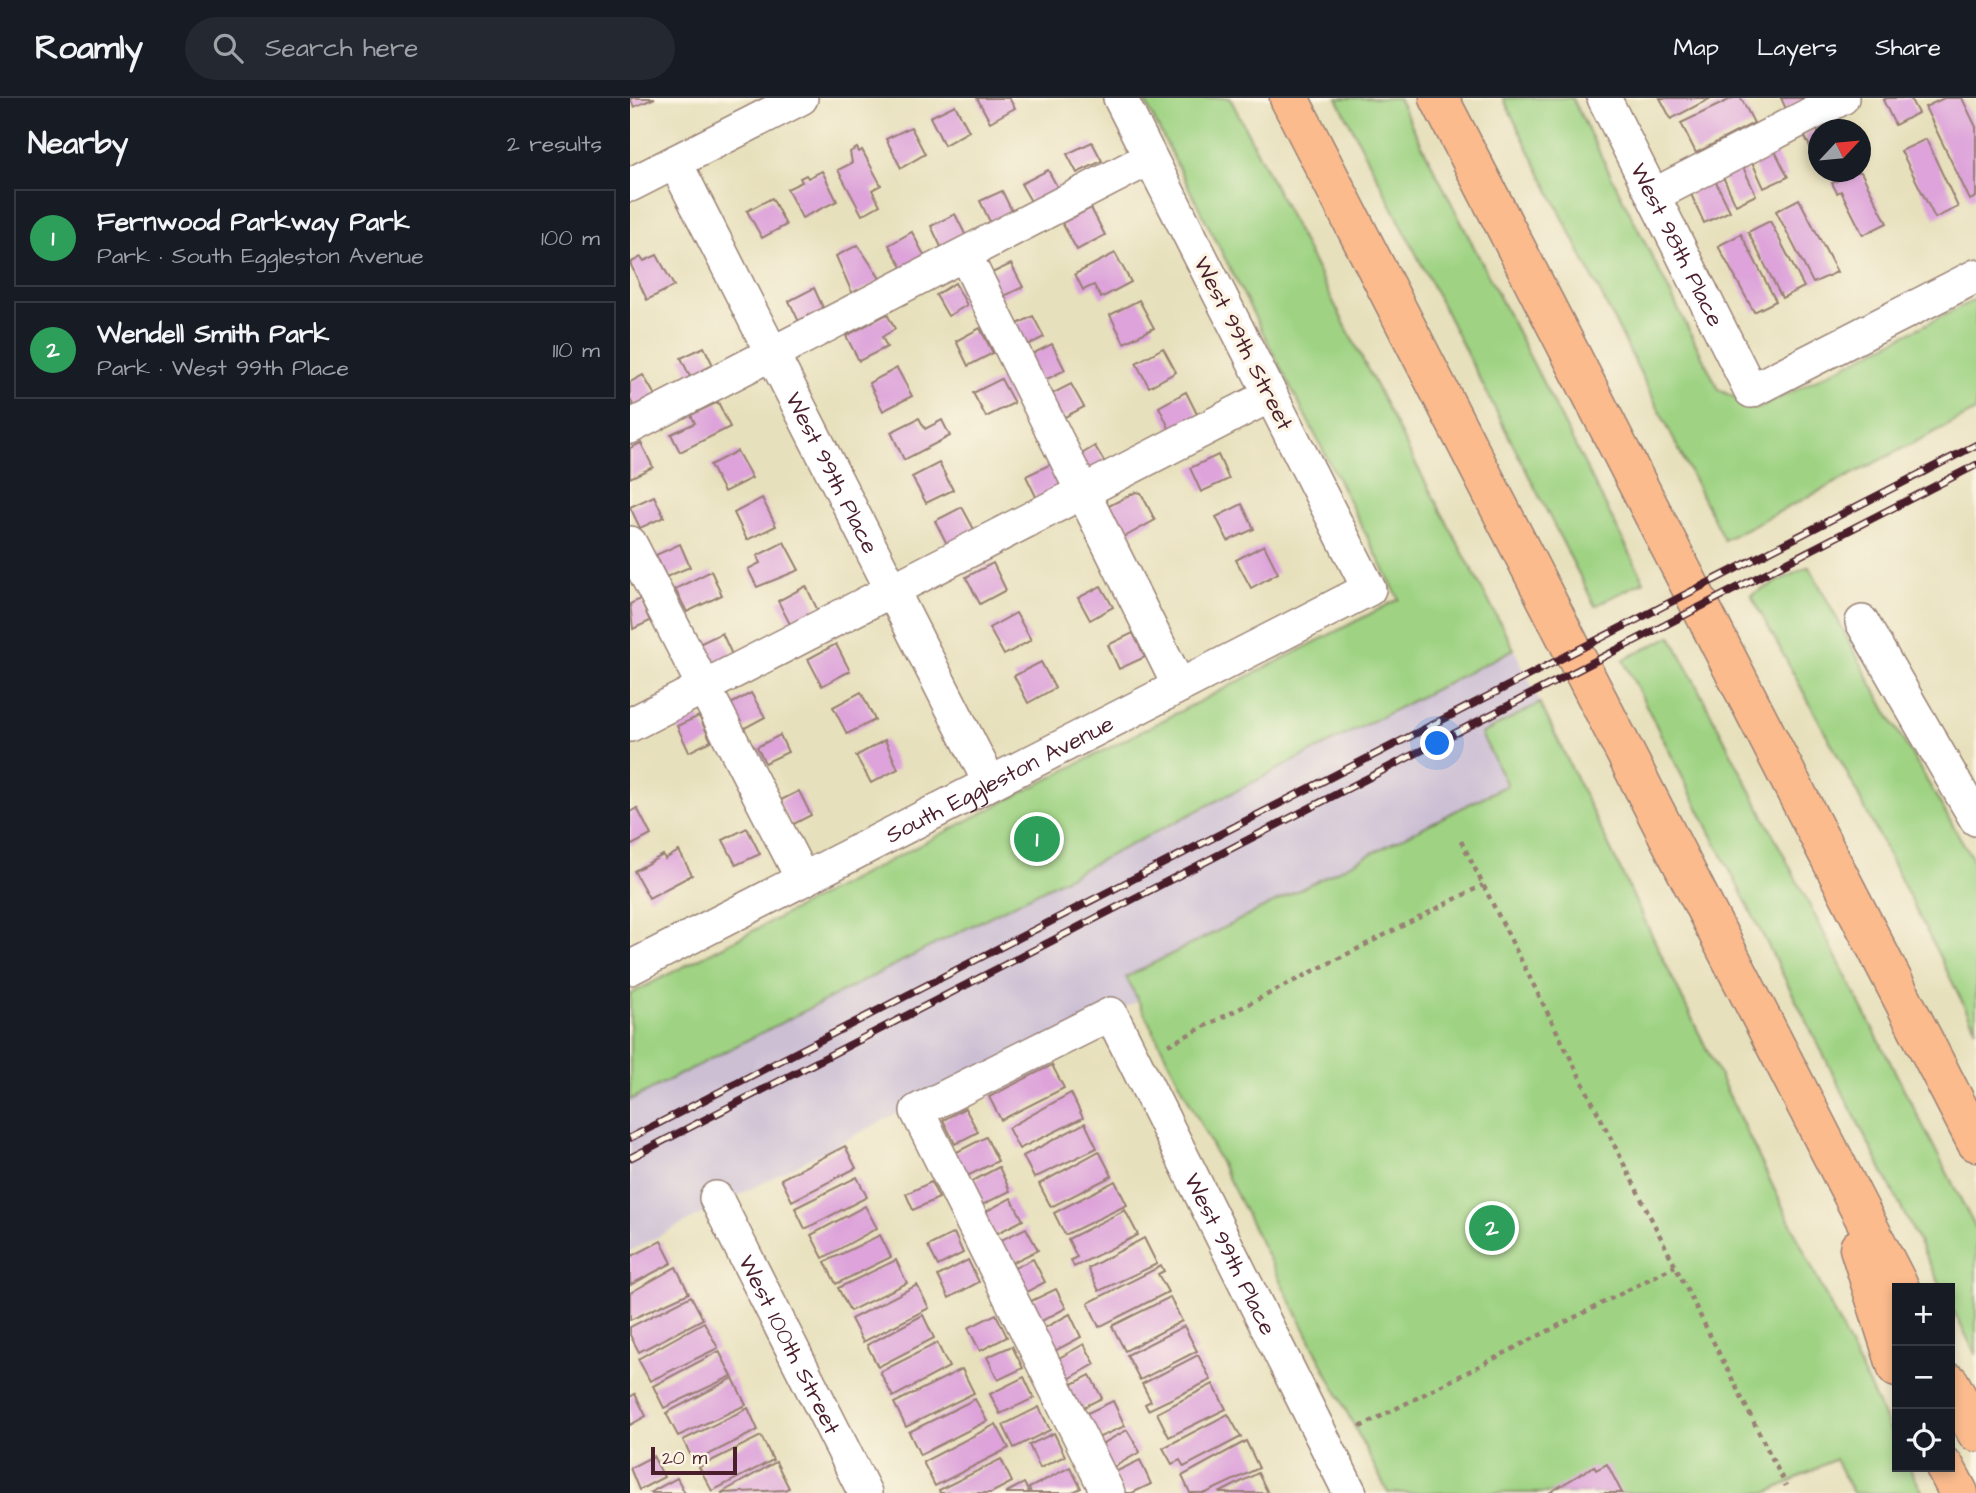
<!DOCTYPE html>
<meta charset="utf-8">
<style>
:root{--surface:#171b24;--page:#242831;--text:#f1f3f6;--muted:#9ea1a6;--line:#363941;--accent:#d690ce}
body{margin:0;font-family:"Architects Daughter",sans-serif;background:var(--page);color:var(--text)}
.controls{position:absolute;right:21px;bottom:21px;display:grid;overflow:hidden;border-radius:0px;box-shadow:0 4px 10px #0003}
.controls button{width:63px;height:63px;display:grid;place-items:center;padding:0;border:0;border-bottom:2px solid var(--line);background:var(--surface);color:var(--text);font:35px sans-serif}
.compass{position:absolute;left:1178px;top:21px;width:63px;height:63px;border-radius:50%;background:var(--surface);box-shadow:0 4px 10px #0003;rotate:64deg}
.scale{position:absolute;left:21px;bottom:18px;width:86px;box-sizing:border-box;padding-left:7px;border:4px solid #4a1f2b;border-top:0;font-size:19px;line-height:24px;white-space:nowrap;color:#4a1f2b;-webkit-text-stroke:5px #fcf5e5;paint-order:stroke}
.you{position:absolute;left:808px;top:646px;width:24px;height:24px;margin:-18px;border:5px solid #fff;border-radius:50%;background:#1a73e8;box-shadow:0 0 0 10px #1a73e833}
.badge{display:grid;place-items:center;width:46px;height:46px;border-radius:50%;background:var(--accent);color:#fff;font-size:23px;font-weight:700}
.pin{position:absolute;translate:-50% -50%;border:4px solid #fff;box-shadow:0 2px 7px #0006}
.list{margin:0;padding:0;list-style:none}
h2{display:flex;justify-content:space-between;align-items:center;height:91px;margin:0;padding:0 28px;font-size:30px}
h2 small{font-size:23px;font-weight:400;color:var(--muted)}
.list li{display:grid;grid-template-columns:46px 1fr auto;gap:21px;align-items:center;box-sizing:border-box;height:98px;margin:0 14px 14px;padding:0 14px;border:2px solid var(--line);border-radius:0px}
.list b{display:block;font-size:26px;white-space:nowrap}
.list p{margin:0;font-size:23px;white-space:nowrap;color:var(--muted)}
.list em{font-size:23px;font-style:normal;color:var(--muted)}
.icon{flex:none;width:38px;height:38px;fill:none;stroke:currentColor;stroke-width:2;stroke-linecap:round;stroke-linejoin:round}
.map{position:relative;flex:none;width:1346px;height:1395px;overflow:hidden}
header{display:flex;align-items:center;gap:42px;box-sizing:border-box;height:98px;padding:0 35px;background:var(--surface);border-bottom:2px solid var(--line)}
header strong{font-size:33px}
nav{display:flex;gap:38px;margin-inline-start:auto;font-size:24px}
.search{width:490px;height:63px;background:var(--page);display:flex;align-items:center;gap:18px;box-sizing:border-box;padding:0 24px;border-radius:38px;color:var(--muted);font-size:26px}
main{display:flex}
aside{flex:1;background:var(--surface)}
.map>svg:first-child{display:block}
.industrial{fill:#ccbfd4}
.green{fill:#9fd383;stroke:#747957;stroke-width:2}
.building{fill:#dda3da}
.lines{fill:none;stroke-linecap:round;stroke-linejoin:round}
.minor-casing{stroke:#988074;stroke-width:36}
.highway-casing{stroke:#988074;stroke-width:41}
.path{stroke:#988074;stroke-width:4.5;stroke-dasharray:5 5;stroke-linecap:butt}
.minor{stroke:#fff;stroke-width:33}
.highway{stroke:#fbbb8d;stroke-width:38}
.rail-casing{stroke:#4a1f2b;stroke-width:8}
.rail{stroke:#fcf5e5;stroke-width:5;stroke-dasharray:16;stroke-linecap:butt}
.labels{text-anchor:middle;stroke-width:7;stroke-linejoin:round;paint-order:stroke}
.street-label{font-size:23px;fill:#4a1f2b;stroke:#fcf5e5}
</style>
<header>
<strong>Roamly</strong>
<div class="search"><svg class="icon" aria-label="search" viewBox="0 0 24 24"><circle cx="10" cy="10" r="6"/><path d="M15 15l6 6"/></svg>Search here</div>
<nav><a>Map</a><a>Layers</a><a>Share</a></nav>
</header>
<main>
<aside>
<h2>Nearby<small>2 results</small></h2>
<ul class="list">
<li><span class="badge" style="background:#2e9e5b">1</span><div><b>Fernwood Parkway Park</b><p>Park · South Eggleston Avenue</p></div><em>100 m</em></li>
<li><span class="badge" style="background:#2e9e5b">2</span><div><b>Wendell Smith Park</b><p>Park · West 99th Place</p></div><em>110 m</em></li>
</ul>
</aside>
<div class="map">
<svg width="1346" height="1395" viewBox="0 0 1346 1395">
<rect width="100%" height="100%" fill="#fcf5e5"/>
<filter id="ink" filterUnits="userSpaceOnUse"><feTurbulence type="fractalNoise" baseFrequency=".0143" numOctaves="2"/><feDisplacementMap in="SourceGraphic" scale="14" xChannelSelector="R" yChannelSelector="G"/><feConvolveMatrix kernelMatrix="1 2 1 2 8 2 1 2 1" color-interpolation-filters="sRGB"/></filter>
<filter id="wash" filterUnits="userSpaceOnUse"><feTurbulence type="fractalNoise" baseFrequency=".00686" numOctaves="4" result="noise"/><feDisplacementMap in="SourceGraphic" scale="28" xChannelSelector="R" yChannelSelector="G"/><feGaussianBlur stdDeviation="1.57" result="paint"/><feColorMatrix in="noise" values="0 0 0 0 0 0 0 0 0 0 0 0 0 0 0 0 0 1.4 0 .05"/><feComposite in="paint" operator="in"/></filter>
<g filter="url(#wash)">
<rect width="100%" height="100%" fill="#e7e0bc"/>
<polygon class="industrial" points="884,551 910,605 851,636 877,687 496,878 508,903 287,1013 272,1013 0,1153 0,1002"/>
<g class="green">
<polygon points="513,0 600,0 780,355 884,551 0,1002 0,896 769,501"/>
<polygon points="707,0 768,0 1014,483 965,508"/>
<polygon points="873,0 942,0 1089,292 1128,311 1346,201 1346,313 1094,442"/>
<polygon points="1179,468 1255,611 1346,767 1346,931 1214,669 1121,497"/>
<polygon points="1041,538 1346,1131 1346,1257 1320,1206 1320,1190 1312,1190 993,562"/>
<polygon points="910,605 1267,1346 1267,1369 1279,1369 1293,1395 1223,1395 1205,1361 1137,1395 758,1395 496,879 877,687 851,636"/>
</g>
<g id="blocks">
<g class="building">
<polygon points="0,0 25,0 4,9"/>
<polygon points="347,0 379,0 385,10 360,24"/>
<polygon points="1030,0 1081,0 1041,21"/>
<polygon points="1103,0 1111,0 1124,25 1066,55 1051,25"/>
<polygon points="1151,0 1178,0 1156,11"/>
<polygon points="1257,0 1280,0 1288,15 1265,27 1253,2"/>
<polygon points="1314,0 1332,0 1346,29 1346,99 1340,102 1295,9"/>
<polygon points="325,7 339,33 314,47 300,19"/>
<polygon points="1205,22 1209,32 1188,32 1188,59 1186,60 1174,37"/>
<polygon points="281,29 295,56 271,70 256,41"/>
<polygon points="1296,41 1328,109 1305,120 1271,53"/>
<polygon points="462,44 472,63 447,75 437,56"/>
<polygon points="227,50 229,54 232,52 251,87 242,92 250,107 232,117 208,72 222,65 220,54"/>
<polygon points="1145,53 1158,79 1134,90 1122,64"/>
<polygon points="1113,69 1126,97 1106,107 1093,79"/>
<polygon points="418,72 429,92 403,107 391,86"/>
<polygon points="192,73 207,103 172,120 157,91 172,84 170,80 176,77 178,80"/>
<polygon points="1225,74 1231,74 1257,125 1233,137 1211,93 1207,95 1202,85"/>
<polygon points="1085,82 1100,113 1074,125 1060,94"/>
<polygon points="372,93 384,117 362,128 350,103"/>
<polygon points="142,100 156,127 132,140 117,113"/>
<polygon points="1169,101 1207,174 1183,185 1146,113"/>
<polygon points="461,110 475,137 447,152 432,125"/>
<polygon points="325,116 338,142 314,155 301,128"/>
<polygon points="1140,123 1174,189 1152,200 1118,134"/>
<polygon points="282,134 295,159 273,171 259,147"/>
<polygon points="1111,136 1146,203 1124,214 1088,148"/>
<polygon points="228,147 251,182 223,197 206,158"/>
<polygon points="485,155 501,184 471,200 464,187 453,192 445,176"/>
<polygon points="27,157 44,188 17,202 0,165 11,159 14,163"/>
<polygon points="381,166 393,189 364,203 353,179"/>
<polygon points="325,185 337,207 318,218 306,197"/>
<polygon points="184,190 195,214 170,226 159,203"/>
<polygon points="509,202 524,230 494,245 480,217"/>
<polygon points="257,216 265,231 252,239 257,249 229,263 216,238"/>
<polygon points="403,218 414,239 390,251 380,230"/>
<polygon points="350,230 363,255 338,268 326,243"/>
<polygon points="422,246 435,272 409,285 396,259"/>
<polygon points="74,249 84,269 61,281 51,260"/>
<polygon points="533,250 546,274 519,289 506,265"/>
<polygon points="267,270 282,298 253,313 239,285"/>
<polygon points="13,277 26,299 5,311 0,301 0,284"/>
<polygon points="371,281 384,305 356,319 343,295"/>
<polygon points="441,286 454,309 429,322 416,299"/>
<polygon points="556,294 569,320 541,334 529,309"/>
<polygon points="88,304 100,329 50,354 41,336 65,325 61,317"/>
<polygon points="289,320 295,331 312,322 320,338 274,362 261,334"/>
<polygon points="11,345 23,369 0,380 0,350"/>
<polygon points="465,348 478,370 462,378 450,357"/>
<polygon points="107,353 122,380 94,394 80,367"/>
<polygon points="588,357 599,381 571,394 560,370"/>
<polygon points="309,365 323,392 296,405 282,379"/>
<polygon points="421,366 433,393 409,405 396,378"/>
<polygon points="506,394 511,395 525,422 489,442 473,411"/>
<polygon points="24,398 34,419 10,430 0,409"/>
<polygon points="132,400 146,428 117,442 104,415"/>
<polygon points="612,406 624,431 598,443 586,419"/>
<polygon points="332,409 346,435 319,450 305,423"/>
<polygon points="154,444 169,472 127,489 118,471 130,465 127,458"/>
<polygon points="50,446 60,469 36,479 26,457"/>
<polygon points="634,447 648,475 621,490 606,462"/>
<polygon points="363,465 376,492 350,506 336,479"/>
<polygon points="81,473 92,497 57,514 45,491"/>
<polygon points="176,488 189,515 162,530 148,503"/>
<polygon points="471,488 483,509 460,522 448,500"/>
<polygon points="10,501 20,523 3,531 0,506"/>
<polygon points="386,515 401,542 374,557 359,530"/>
<polygon points="92,535 104,561 82,572 69,546"/>
<polygon points="503,535 515,559 489,571 478,547"/>
<polygon points="206,546 220,573 192,588 178,561"/>
<polygon points="411,564 425,590 398,605 384,578"/>
<polygon points="231,594 245,622 217,636 203,609"/>
<polygon points="121,595 135,619 113,631 99,607"/>
<polygon points="69,618 81,643 59,654 47,628"/>
<polygon points="150,637 158,654 135,665 127,649"/>
<polygon points="255,642 268,671 241,685 226,658"/>
<polygon points="169,693 181,717 162,727 149,703"/>
<polygon points="7,710 21,737 0,748 0,714"/>
<polygon points="117,730 130,756 106,767 93,742"/>
<polygon points="49,753 62,777 19,800 4,773 33,757 35,761"/>
<polygon points="422,967 434,990 371,1022 359,999"/>
<polygon points="441,995 453,1020 389,1051 378,1030"/>
<polygon points="335,1010 348,1034 325,1046 313,1022"/>
<polygon points="455,1025 467,1050 404,1080 393,1058"/>
<polygon points="356,1039 368,1063 333,1080 321,1057"/>
<polygon points="215,1048 226,1070 162,1103 151,1081"/>
<polygon points="469,1053 482,1078 421,1109 409,1086"/>
<polygon points="369,1069 380,1093 348,1109 337,1086"/>
<polygon points="227,1079 237,1099 175,1131 165,1110"/>
<polygon points="485,1083 497,1107 435,1137 424,1115"/>
<polygon points="301,1084 309,1100 283,1112 276,1096"/>
<polygon points="381,1100 393,1122 360,1139 349,1117"/>
<polygon points="235,1108 247,1130 193,1160 181,1137"/>
<polygon points="495,1112 508,1137 444,1169 441,1162 447,1159 438,1141"/>
<polygon points="396,1130 408,1152 375,1168 365,1145"/>
<polygon points="324,1135 333,1155 308,1168 298,1148"/>
<polygon points="250,1137 261,1159 206,1186 195,1164"/>
<polygon points="514,1140 527,1166 469,1193 458,1170"/>
<polygon points="31,1143 42,1165 0,1187 0,1159"/>
<polygon points="403,1161 415,1184 389,1198 378,1173"/>
<polygon points="266,1162 277,1185 220,1213 208,1190"/>
<polygon points="338,1162 349,1184 319,1200 308,1178"/>
<polygon points="531,1168 534,1173 528,1176 538,1194 469,1229 458,1205"/>
<polygon points="46,1169 59,1195 0,1222 0,1195"/>
<polygon points="287,1187 299,1210 233,1244 221,1221"/>
<polygon points="426,1191 436,1210 406,1226 395,1206"/>
<polygon points="61,1198 73,1221 9,1254 0,1237 0,1229"/>
<polygon points="540,1199 552,1223 495,1253 482,1228"/>
<polygon points="366,1216 377,1239 350,1253 338,1230"/>
<polygon points="440,1216 451,1239 421,1255 409,1233"/>
<polygon points="293,1217 304,1240 248,1269 237,1247"/>
<polygon points="74,1224 88,1250 20,1283 8,1261"/>
<polygon points="554,1228 567,1253 510,1282 497,1257"/>
<polygon points="307,1245 319,1269 263,1299 250,1274"/>
<polygon points="454,1246 465,1266 435,1283 424,1263"/>
<polygon points="382,1248 393,1270 368,1282 357,1259"/>
<polygon points="89,1253 102,1278 34,1310 23,1288"/>
<polygon points="568,1257 581,1282 518,1312 515,1306 521,1303 512,1286"/>
<polygon points="332,1271 344,1295 276,1329 264,1305"/>
<polygon points="460,1277 472,1300 448,1312 437,1289"/>
<polygon points="394,1279 404,1300 370,1316 360,1296"/>
<polygon points="103,1280 116,1307 48,1338 36,1315"/>
<polygon points="583,1286 596,1311 539,1339 527,1315"/>
<polygon points="5,1296 16,1318 0,1327 0,1299"/>
<polygon points="345,1301 357,1323 290,1357 279,1334"/>
<polygon points="483,1303 495,1328 463,1342 451,1318"/>
<polygon points="409,1309 420,1332 384,1350 373,1327"/>
<polygon points="118,1310 128,1332 64,1364 53,1342"/>
<polygon points="598,1316 611,1339 554,1369 550,1362 542,1366 533,1350"/>
<polygon points="366,1326 379,1350 305,1388 293,1364"/>
<polygon points="497,1332 510,1354 480,1371 468,1348"/>
<polygon points="424,1335 435,1358 410,1370 399,1347"/>
<polygon points="131,1338 143,1362 82,1393 69,1369"/>
<polygon points="616,1343 629,1370 576,1395 560,1395 552,1378"/>
<polygon points="23,1358 34,1379 9,1392 0,1370"/>
<polygon points="371,1361 382,1384 361,1395 310,1395 309,1392"/>
<polygon points="510,1362 521,1386 502,1395 492,1395 483,1375"/>
<polygon points="146,1364 159,1390 154,1392 91,1395"/>
<polygon points="977,1366 992,1395 919,1395 964,1368 966,1372"/>
<polygon points="440,1369 451,1390 441,1395 401,1395 399,1390"/>
<polygon points="628,1375 638,1395 589,1395"/>
<polygon points="47,1380 55,1395 19,1395"/>
<polygon points="394,1385 399,1395 375,1395"/>
</g>
</g>
</g>
<g filter="url(#ink)">
<use href="#blocks" fill-opacity="0" stroke="#988074" stroke-width="2"/>
<g class="lines">
<g class="minor-casing">
<g id="minor">
<path id="s1" d="M974,0L1121,293L1346,178"/>
<path id="s2" d="M45,64L360,685"/>
<polyline points="0,87 171,0"/>
<polyline points="1024,97 1212,0"/>
<polyline points="335,157 549,588"/>
<polyline points="0,329 520,60"/>
<polyline points="0,445 173,782"/>
<polyline points="1232,524 1346,721"/>
<polyline points="0,627 641,297"/>
<path id="s3" d="M0,870L739,491L490,0"/>
<path id="s4" d="M86,1100L235,1395"/>
<path id="s5" d="M478,1395L287,1013L481,916L720,1395"/>
</g>
</g>
<g class="highway-casing">
<g id="highway">
<polyline points="659,0 1270,1190"/>
<polyline points="809,0 1346,1044"/>
<polyline points="1229,1150 1267,1270"/>
<polyline points="1320,1285 1346,1334"/>
<polyline points="1315,1369 1329,1395"/>
</g>
</g>
<g class="path">
<polyline points="831,743 1156,1388"/>
<polyline points="538,947 853,787"/>
<polyline points="730,1329 1045,1168"/>
</g>
<use href="#minor" class="minor"/>
<use href="#highway" class="highway"/>
<g class="rail-casing">
<g id="rail">
<polyline points="0,1040 1346,347"/>
<polyline points="0,1060 1346,367"/>
</g>
</g>
<use href="#rail" class="rail"/>
</g>
</g>
<g class="labels">
<g class="street-label">
<text dy="8" stroke="none"><textPath href="#s1" startOffset="164">West 98th Place</textPath></text>
<text transform="translate(614 245) rotate(63)" y="8">West 99th Street</text>
<text dy="8" stroke="none"><textPath href="#s2" startOffset="348">West 99th Place</textPath></text>
<text dy="8" stroke="none"><textPath href="#s3" startOffset="415">South Eggleston Avenue</textPath></text>
<text dy="8" stroke="none"><textPath href="#s5" startOffset="912">West 99th Place</textPath></text>
<text dy="8" stroke="none"><textPath href="#s4" startOffset="164">West 100th Street</textPath></text>
</g>
</g>
</svg>
<div class="controls">
<button>+</button>
<button>−</button>
<button><svg class="icon" aria-label="locate" viewBox="0 0 24 24"><circle cx="12" cy="12" r="6"/><path d="M12 2v4M12 18v4M2 12h4M18 12h4"/></svg></button>
</div>
<svg class="compass" viewBox="-18 -18 36 36"><path d="M0-13l5 13h-10z" fill="#e53935"/><path d="M0 13l5-13h-10z" fill="#9ea1a6"/></svg>
<div class="scale">20 m</div>
<div class="you"></div>
<div class="pin badge" style="left:407px;top:741px;background:#2e9e5b">1</div>
<div class="pin badge" style="left:862px;top:1130px;background:#2e9e5b">2</div>
</div>
</main>
